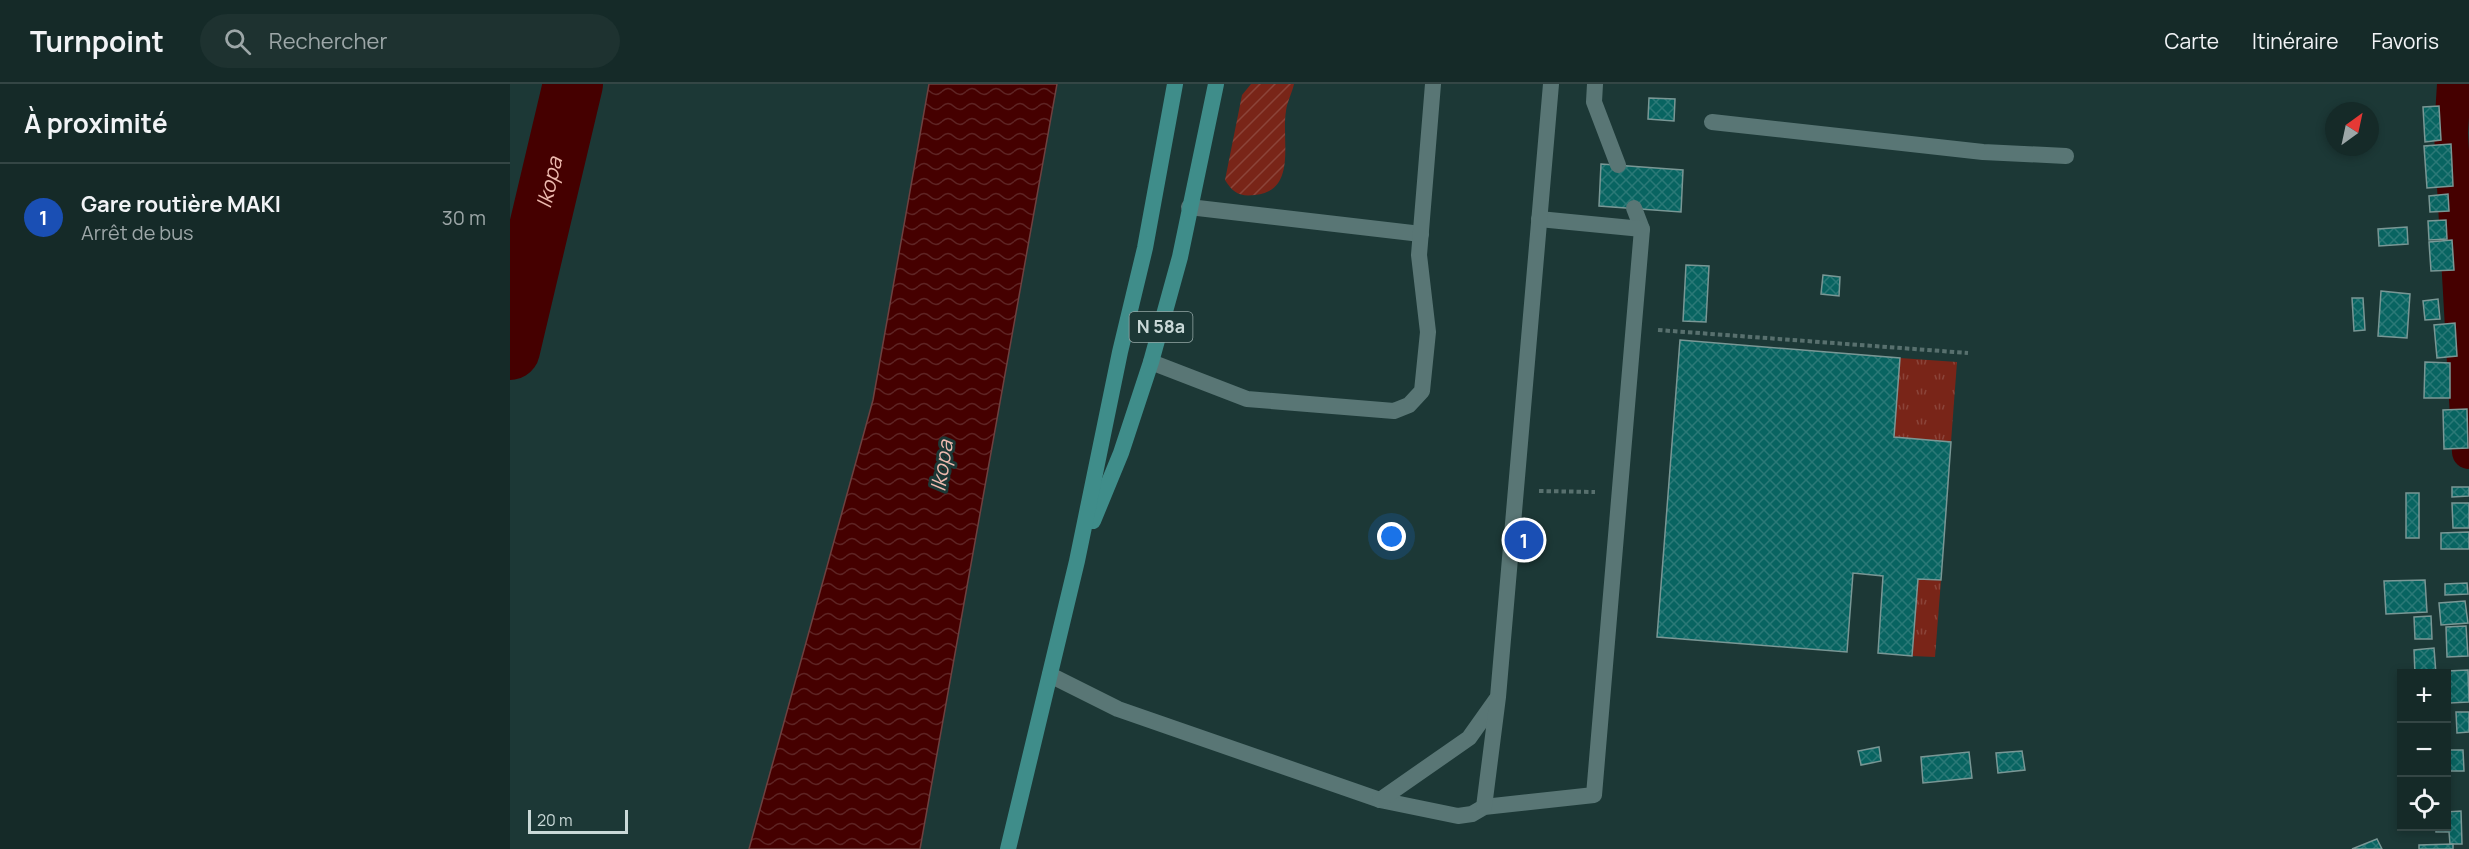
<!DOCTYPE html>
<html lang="fr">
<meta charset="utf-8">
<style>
:root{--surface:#152a28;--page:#1e3230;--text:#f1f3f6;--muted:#9da7a8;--line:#344645;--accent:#db2777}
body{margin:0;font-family:Manrope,sans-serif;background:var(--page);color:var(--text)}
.controls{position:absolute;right:18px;bottom:18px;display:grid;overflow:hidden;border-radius:0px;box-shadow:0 3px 9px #0003}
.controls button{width:54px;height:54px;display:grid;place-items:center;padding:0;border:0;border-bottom:2px solid var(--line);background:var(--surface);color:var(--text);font:30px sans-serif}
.compass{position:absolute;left:1815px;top:18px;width:54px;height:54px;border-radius:50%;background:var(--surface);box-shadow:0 3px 9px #0003;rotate:33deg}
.scale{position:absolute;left:18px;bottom:15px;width:100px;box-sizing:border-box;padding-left:6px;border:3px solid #c9d8d7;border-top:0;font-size:16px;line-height:21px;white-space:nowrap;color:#c9d8d7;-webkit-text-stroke:4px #1c3836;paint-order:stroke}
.you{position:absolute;left:882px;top:453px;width:21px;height:21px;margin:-15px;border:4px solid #fff;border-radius:50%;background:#1a73e8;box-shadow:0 0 0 9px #1a73e833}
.badge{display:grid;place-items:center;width:39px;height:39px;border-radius:50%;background:var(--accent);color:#fff;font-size:20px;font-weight:700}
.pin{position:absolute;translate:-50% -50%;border:3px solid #fff;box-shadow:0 2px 6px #0006}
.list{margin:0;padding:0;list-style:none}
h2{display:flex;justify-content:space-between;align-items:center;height:78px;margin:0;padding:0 24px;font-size:26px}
h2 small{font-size:20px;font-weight:400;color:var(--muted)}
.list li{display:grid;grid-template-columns:39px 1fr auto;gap:18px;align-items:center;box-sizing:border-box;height:108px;padding:0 24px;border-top:2px solid var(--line)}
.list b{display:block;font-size:22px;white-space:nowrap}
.list p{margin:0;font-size:20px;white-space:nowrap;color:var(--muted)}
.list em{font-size:20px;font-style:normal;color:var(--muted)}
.icon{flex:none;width:33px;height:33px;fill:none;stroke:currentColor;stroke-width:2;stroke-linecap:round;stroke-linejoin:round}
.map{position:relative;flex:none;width:1959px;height:765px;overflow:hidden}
header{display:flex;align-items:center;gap:36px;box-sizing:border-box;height:84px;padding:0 30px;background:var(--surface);border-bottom:2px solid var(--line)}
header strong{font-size:28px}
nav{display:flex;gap:33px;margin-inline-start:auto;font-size:21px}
.search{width:420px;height:54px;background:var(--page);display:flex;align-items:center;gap:15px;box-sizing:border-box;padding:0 21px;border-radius:33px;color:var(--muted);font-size:22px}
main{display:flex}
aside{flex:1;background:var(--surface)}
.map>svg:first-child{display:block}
.grass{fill:url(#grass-tufts)}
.garden{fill:url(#garden-furrows)}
.water{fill:url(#water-waves);stroke:#6d4140;stroke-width:1.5}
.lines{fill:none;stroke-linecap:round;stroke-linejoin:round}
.canal{stroke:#450000;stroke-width:34}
.river{stroke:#450000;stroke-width:60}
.building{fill:url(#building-cross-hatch);stroke:#799795;stroke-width:1.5}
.path{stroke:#58706e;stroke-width:4;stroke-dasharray:4.5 3;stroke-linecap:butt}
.service{stroke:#597675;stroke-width:16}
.primary{stroke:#3f8d8a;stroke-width:16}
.labels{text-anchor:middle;stroke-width:6;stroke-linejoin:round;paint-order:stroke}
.shield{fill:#1c3836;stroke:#95a8a7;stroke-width:1.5}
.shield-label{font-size:18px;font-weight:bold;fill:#c9d8d7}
.water-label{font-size:21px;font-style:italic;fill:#eebaaf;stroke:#1c3836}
</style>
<header>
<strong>Turnpoint</strong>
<div class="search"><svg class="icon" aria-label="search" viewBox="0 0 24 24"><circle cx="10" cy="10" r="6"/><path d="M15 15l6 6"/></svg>Rechercher</div>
<nav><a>Carte</a><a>Itinéraire</a><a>Favoris</a></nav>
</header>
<main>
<aside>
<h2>À proximité<small></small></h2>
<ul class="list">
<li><span class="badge" style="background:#1a4fb4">1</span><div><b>Gare routière MAKI</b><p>Arrêt de bus</p></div><em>30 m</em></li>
</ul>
</aside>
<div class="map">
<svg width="1959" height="765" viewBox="0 0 1959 765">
<defs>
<pattern id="grass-tufts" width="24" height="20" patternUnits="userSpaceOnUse" patternTransform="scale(1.5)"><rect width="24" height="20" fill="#792518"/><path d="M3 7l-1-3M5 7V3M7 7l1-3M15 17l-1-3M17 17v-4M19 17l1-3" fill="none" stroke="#8b4439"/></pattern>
<pattern id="garden-furrows" width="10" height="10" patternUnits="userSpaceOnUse" patternTransform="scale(1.5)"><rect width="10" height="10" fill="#792518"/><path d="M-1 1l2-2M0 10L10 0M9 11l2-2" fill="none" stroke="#8b4439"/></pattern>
<pattern id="water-waves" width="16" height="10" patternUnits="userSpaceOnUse" patternTransform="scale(1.5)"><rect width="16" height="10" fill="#450000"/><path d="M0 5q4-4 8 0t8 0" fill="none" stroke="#5e2424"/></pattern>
<pattern id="building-cross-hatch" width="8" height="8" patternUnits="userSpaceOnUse" patternTransform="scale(1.5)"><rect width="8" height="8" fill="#086461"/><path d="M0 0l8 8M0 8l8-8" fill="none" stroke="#2b7977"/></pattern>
</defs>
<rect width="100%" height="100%" fill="#1c3836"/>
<g class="grass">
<polygon points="1390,274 1447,278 1441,358 1384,353"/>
<polygon points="1408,495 1431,496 1425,573 1402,572"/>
</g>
<path class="garden" d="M741,0H784C782,9 777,18 776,27C771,56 788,107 745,111C730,113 723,109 715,96L732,11Z"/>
<polygon class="water" points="419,0 547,0 410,765 239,765 363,316"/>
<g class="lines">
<polyline class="canal" points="1944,0 1941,49 1959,368"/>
<path class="river" id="s1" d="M0,266L63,0"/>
</g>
<g class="building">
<polygon points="1139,14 1165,15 1164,37 1138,35"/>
<polygon points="1929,22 1931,56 1915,58 1913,23"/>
<polygon points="1941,60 1943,102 1917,104 1914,62"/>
<polygon points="1091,80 1173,86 1171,128 1089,122"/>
<polygon points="1938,110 1939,127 1920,128 1919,112"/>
<polygon points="1936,136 1937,155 1919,156 1918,137"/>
<polygon points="1897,143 1898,160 1869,162 1868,145"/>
<polygon points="1942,156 1944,186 1921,187 1919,158"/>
<polygon points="1176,181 1199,182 1196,238 1173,237"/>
<polygon points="1313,191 1330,193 1329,212 1311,210"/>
<polygon points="1871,207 1900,210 1897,254 1868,252"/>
<polygon points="1842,214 1853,214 1855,246 1844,247"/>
<polygon points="1928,215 1930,235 1915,236 1913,217"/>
<polygon points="1945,239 1947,272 1927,274 1924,241"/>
<polygon points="1170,256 1390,274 1384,353 1441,358 1431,496 1408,495 1402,572 1368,569 1373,492 1343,489 1337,568 1147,553"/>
<polygon points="1915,278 1940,279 1940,314 1914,314"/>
<polygon points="1957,325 1958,364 1934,365 1933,326"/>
<polygon points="1942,403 1959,403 1959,412 1942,413"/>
<rect x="1896" y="409" width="13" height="45"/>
<polygon points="1942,419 1959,419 1959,444 1943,444"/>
<polygon points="1959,448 1959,465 1931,465 1931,449"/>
<polygon points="1915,496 1917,528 1876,530 1874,497"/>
<polygon points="1957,499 1958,510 1935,511 1935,500"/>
<polygon points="1955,517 1958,539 1931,541 1929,519"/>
<polygon points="1921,532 1922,555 1905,555 1904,533"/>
<polygon points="1956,542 1958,572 1937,573 1936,543"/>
<polygon points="1924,564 1926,590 1905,590 1904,566"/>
<polygon points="1958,586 1959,618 1940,619 1938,587"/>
<polygon points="1946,628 1959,628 1959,648 1947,649"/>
<polygon points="1369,663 1371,677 1351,681 1348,667"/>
<polygon points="1936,666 1953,666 1954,687 1936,687"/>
<polygon points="1512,667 1515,686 1488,689 1486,669"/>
<polygon points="1459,668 1462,694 1413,699 1411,673"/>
<polygon points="1951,727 1952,760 1940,760 1939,748 1926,748 1926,742 1936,742 1936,728"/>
<polygon points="1867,755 1872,765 1842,765"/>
<polygon points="1943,760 1943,765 1909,765 1909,761"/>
</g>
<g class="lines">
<g class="path">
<polyline points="1148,246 1458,269"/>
<polyline points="1029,407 1085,408"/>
</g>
<g class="service">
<polyline points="1085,0 1084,18 1108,81"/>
<polyline points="1202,38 1473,68 1556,72"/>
<polyline points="679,123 911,150"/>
<polyline points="1124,124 1132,145"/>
<polyline points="641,278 737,315 884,327 899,321 912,307 918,248 909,171 923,0"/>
<polyline points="540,591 608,625 870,716 948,732 962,730 974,723 1084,711 1132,145 1029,135"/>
<polyline points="870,716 959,654 986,616"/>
<polyline points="974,723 988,613 1041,0"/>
</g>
<g class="primary">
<polyline points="583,437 611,369 641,278 670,173 706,0"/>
<polyline points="498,765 567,477 610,268 635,164 665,0"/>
</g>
</g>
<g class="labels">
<rect class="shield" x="619.5" y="228" width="63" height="30" rx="4.5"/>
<g class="shield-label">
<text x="651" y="249">N 58a</text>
</g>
<g class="water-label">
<text dy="7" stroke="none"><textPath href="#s1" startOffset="172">Ikopa</textPath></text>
<text transform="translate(432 382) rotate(-81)" y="7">Ikopa</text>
</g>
</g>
</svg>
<div class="controls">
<button>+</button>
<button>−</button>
<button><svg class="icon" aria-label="locate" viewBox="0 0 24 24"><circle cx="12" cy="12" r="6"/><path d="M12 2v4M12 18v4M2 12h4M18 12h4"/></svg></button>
</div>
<svg class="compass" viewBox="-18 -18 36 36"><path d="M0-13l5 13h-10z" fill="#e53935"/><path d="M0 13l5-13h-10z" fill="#9da7a8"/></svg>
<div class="scale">20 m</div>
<div class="you"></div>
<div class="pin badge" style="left:1014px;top:456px;background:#1a4fb4">1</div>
</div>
</main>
